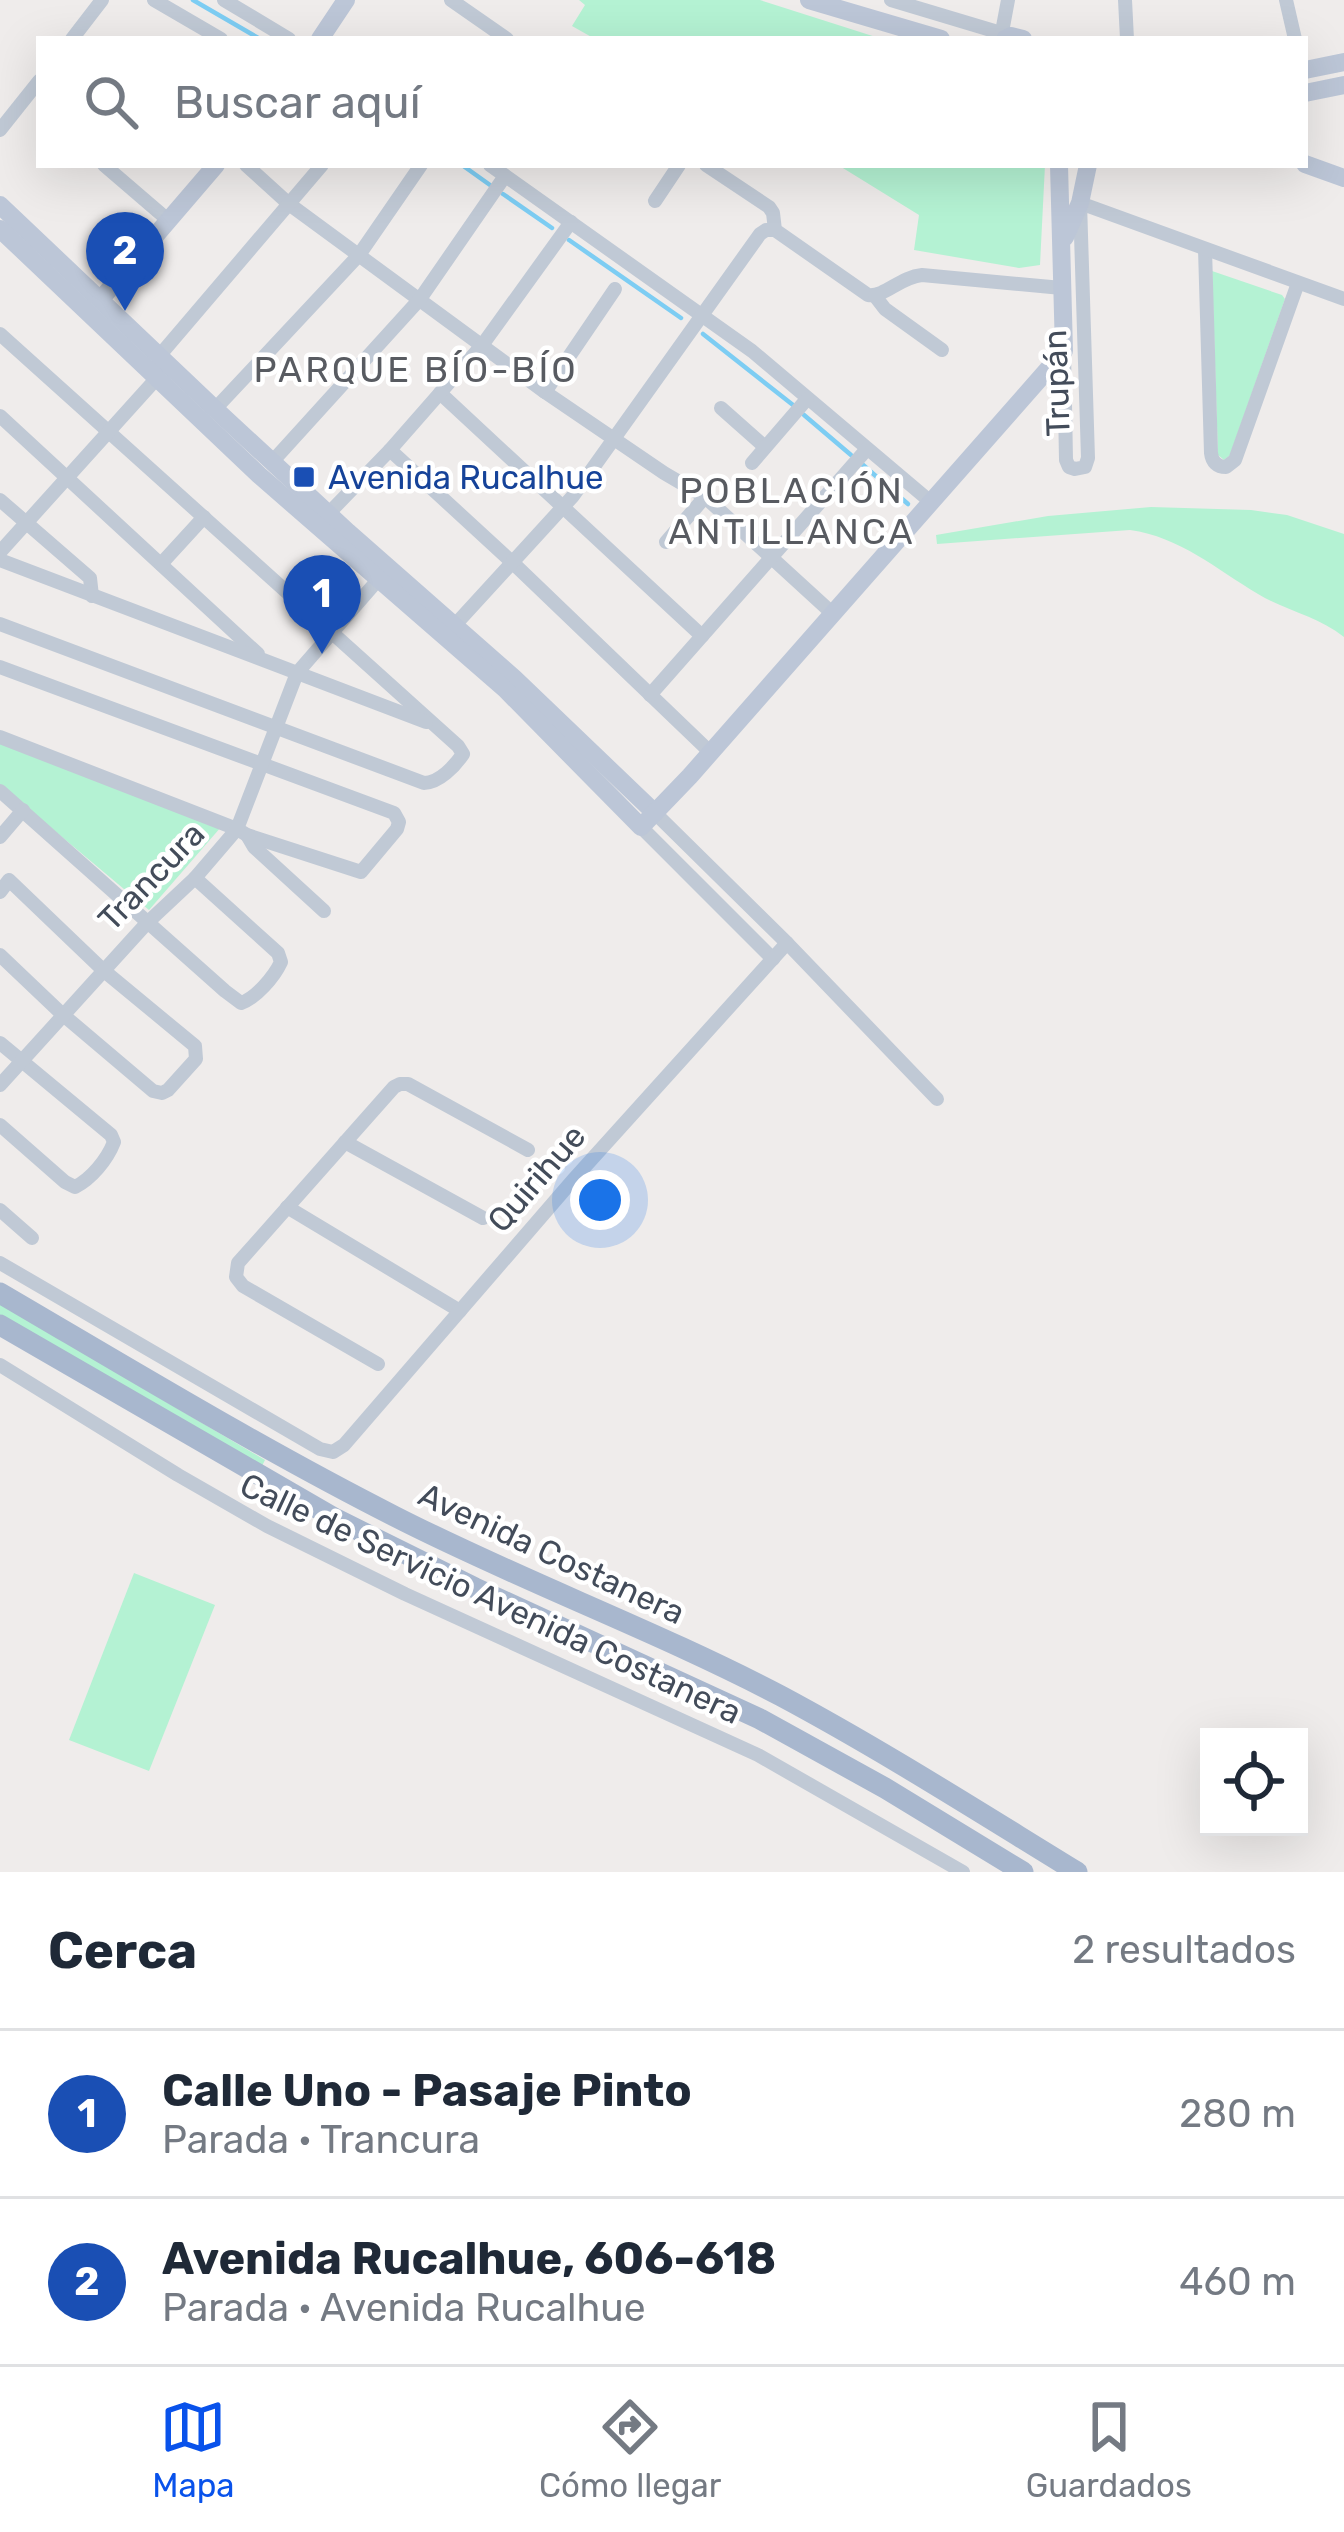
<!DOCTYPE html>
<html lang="es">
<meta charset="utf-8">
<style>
:root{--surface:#fff;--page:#f2f2f3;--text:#1f2937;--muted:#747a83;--line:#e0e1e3;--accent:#0952eb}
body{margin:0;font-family:Rubik,sans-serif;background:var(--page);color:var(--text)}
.controls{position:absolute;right:36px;bottom:36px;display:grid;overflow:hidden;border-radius:0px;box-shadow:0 12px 48px #0002}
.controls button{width:108px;height:108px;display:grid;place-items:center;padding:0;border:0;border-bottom:3px solid var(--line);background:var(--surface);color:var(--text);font:60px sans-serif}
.you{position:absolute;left:600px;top:1200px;width:42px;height:42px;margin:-30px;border:9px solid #fff;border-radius:50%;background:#1a73e8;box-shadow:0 0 0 18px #1a73e833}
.badge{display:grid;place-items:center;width:78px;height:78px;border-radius:50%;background:var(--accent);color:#fff;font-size:39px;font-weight:700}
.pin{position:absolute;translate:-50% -99px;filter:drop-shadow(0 3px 6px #0008)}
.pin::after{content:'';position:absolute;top:63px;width:42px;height:36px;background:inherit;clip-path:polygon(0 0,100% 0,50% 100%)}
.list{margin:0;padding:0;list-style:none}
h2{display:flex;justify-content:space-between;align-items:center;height:156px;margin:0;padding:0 48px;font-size:51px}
h2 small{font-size:39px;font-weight:400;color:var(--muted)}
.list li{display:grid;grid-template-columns:78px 1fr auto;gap:36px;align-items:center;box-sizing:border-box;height:168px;padding:0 48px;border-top:3px solid var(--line)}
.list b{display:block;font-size:45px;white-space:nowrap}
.list p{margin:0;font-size:39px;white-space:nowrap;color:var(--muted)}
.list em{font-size:39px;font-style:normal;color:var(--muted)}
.icon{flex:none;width:66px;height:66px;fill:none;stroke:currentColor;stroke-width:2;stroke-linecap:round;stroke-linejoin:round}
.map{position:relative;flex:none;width:1344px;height:1872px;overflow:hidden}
.search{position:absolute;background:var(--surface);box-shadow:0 12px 48px #0002;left:36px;right:36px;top:36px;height:132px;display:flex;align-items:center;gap:30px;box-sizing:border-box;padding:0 42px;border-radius:0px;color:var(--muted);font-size:45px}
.sheet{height:492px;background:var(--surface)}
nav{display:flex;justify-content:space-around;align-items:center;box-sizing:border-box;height:168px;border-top:3px solid var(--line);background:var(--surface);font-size:33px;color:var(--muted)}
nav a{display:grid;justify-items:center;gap:6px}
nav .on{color:var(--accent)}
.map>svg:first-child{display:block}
.green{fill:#b4f2d3}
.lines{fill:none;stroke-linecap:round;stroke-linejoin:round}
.stream{stroke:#7dcdf3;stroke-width:4.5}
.street{stroke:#c0c9d5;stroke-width:14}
.secondary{stroke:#bcc6d7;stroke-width:18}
.primary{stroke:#a8b7ce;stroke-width:21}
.transit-dot{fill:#1a4fb4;stroke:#fff;stroke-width:4.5}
.labels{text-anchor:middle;stroke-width:9;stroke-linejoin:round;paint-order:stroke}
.street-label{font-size:33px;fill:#434c5a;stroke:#fff}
.transit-label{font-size:33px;fill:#164399;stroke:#fff;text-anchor:start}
.neighbourhood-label{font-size:36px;letter-spacing:3px;fill:#585b61;stroke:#fff}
</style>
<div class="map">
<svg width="1344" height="1872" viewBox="0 0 1344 1872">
<rect width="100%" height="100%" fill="#efeceb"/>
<g class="green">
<polygon points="579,0 760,0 882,39 595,39 572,26 585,5"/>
<polygon points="838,165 1045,165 1040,265 1019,268 914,250 919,215"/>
<polygon points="1212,271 1282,295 1285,299 1230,455 1224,460 1218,455"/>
<path d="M1151,507L1251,510L1287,515L1344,534V637C1318,616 1286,611 1258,594C1216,569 1180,537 1130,530L937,544L936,535L1048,516Z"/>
<polygon points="0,742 221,827 149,910 0,785"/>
<polygon points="0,1304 265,1460 261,1468 0,1316"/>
<polygon points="134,1573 215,1605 149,1771 69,1740"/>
</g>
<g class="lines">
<g class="stream">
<polyline points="193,0 260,39"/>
<polyline points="462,165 490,185"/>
<polyline points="503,194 552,228"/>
<polyline points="569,240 681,318"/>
<polyline points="703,334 793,405"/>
<polyline points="804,415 851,455"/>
<polyline points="862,464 908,504"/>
</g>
<g class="street">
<polyline points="154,0 221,39"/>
<polyline points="224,0 289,39"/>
<polyline points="451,0 507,39"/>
<polyline points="891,0 1011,36"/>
<polyline points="1125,0 1127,39"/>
<polyline points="1286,0 1295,39"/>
<polyline points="1002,32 1008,0"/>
<polyline points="72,39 102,0"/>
<polyline points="0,130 39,81"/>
<polyline points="104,165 168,220"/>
<polyline points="246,165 289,204 545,392 664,473 705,497 832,613"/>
<polyline points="490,165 752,351 932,503"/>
<path d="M706,165L769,207L773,213L775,230L868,295C885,297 900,277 922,275L1062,288"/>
<polyline points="655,201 679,165"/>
<path d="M1205,249L1211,453C1212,462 1217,467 1226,467L1235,460L1298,283"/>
<polyline points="875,296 885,309 942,350"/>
<path d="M0,334L458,746L463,754C455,766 439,783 424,783L0,624"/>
<polyline points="1064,351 1066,460 1069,467 1075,469 1085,467 1088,458 1080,203 1344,299"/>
<polyline points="545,392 615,289"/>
<polyline points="440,393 702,636"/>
<polyline points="721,408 765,447"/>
<polyline points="215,409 359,255 421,165"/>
<polyline points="0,416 258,654"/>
<polyline points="390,450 513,563 710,752"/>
<polyline points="272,462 420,299 505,176"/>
<polyline points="752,463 807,399"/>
<polyline points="0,500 90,578 92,596"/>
<polyline points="328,514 390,450 483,344 571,222"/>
<polyline points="666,542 705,497"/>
<polyline points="0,552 157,378 160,355 322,165"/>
<polyline points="0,560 426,722"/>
<polyline points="161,564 204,517"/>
<polyline points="454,626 573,496 760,234 766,230 775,230"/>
<polyline points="0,667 394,813 399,822 397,829 361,872 247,835 237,829 0,737"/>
<polyline points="650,695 867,449"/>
<path d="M0,791L225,991L241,1003C256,998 274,977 281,962L278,953L195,878"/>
<polyline points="655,813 787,943 937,1099"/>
<polyline points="641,827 773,959"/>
<polyline points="247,835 254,847 324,911"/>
<polyline points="0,837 23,810"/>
<polyline points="0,892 9,880 103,970 195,1046 196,1059 168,1090 162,1093 153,1091 62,1014 0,955"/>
<path d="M0,1043L111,1135L114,1142C107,1160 91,1179 75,1187L65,1182L0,1125"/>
<polyline points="0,1085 147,923 195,878 237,829 297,673 377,581"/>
<polyline points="345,1142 483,1218"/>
<polyline points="287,1207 460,1311"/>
<polyline points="0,1210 32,1238"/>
<polyline points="0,1263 320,1449 333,1452 344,1445 573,1180 787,943"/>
<polyline points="378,1364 243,1286 236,1277 238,1263 394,1087 400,1084 408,1084 528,1150"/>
<polyline points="0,1365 178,1475 267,1526 405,1594 758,1755 963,1872"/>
</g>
<g class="secondary">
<polyline points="809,0 941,39"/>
<polyline points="320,39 346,0"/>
<polyline points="1005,39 1011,36 1023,39"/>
<polyline points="1305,70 1344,62"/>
<polyline points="1305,93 1344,85"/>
<polyline points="1305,164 1344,178"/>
<polyline points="0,205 215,409 348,532 514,678 655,813"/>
<polyline points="0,229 259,475 505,689 641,827 690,776 1064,351 1059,165"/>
<polyline points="1065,237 1080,203 1088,165"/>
<polyline points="101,299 216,165"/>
</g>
<g class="primary">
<path d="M0,1293C130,1369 260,1448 394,1516C521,1581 655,1630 781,1696C882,1750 979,1812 1077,1872"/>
<polyline points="0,1325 336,1519 475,1588 760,1719 885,1788 1023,1872"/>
</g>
</g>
<rect class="transit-dot" x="292" y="465" width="24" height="24" rx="6"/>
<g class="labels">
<g class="street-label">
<text transform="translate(1056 383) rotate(-92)" y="12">Trupán</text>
<text transform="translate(151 876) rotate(-46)" y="12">Trancura</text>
<text transform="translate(536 1178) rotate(-49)" y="12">Quirihue</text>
<text transform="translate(552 1553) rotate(25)" y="12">Avenida Costanera</text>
<text transform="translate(491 1598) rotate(25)" y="12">Calle de Servicio Avenida Costanera</text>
</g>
<g class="transit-label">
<text x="328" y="489">Avenida Rucalhue</text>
</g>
<g class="neighbourhood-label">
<text x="416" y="382">PARQUE BÍO-BÍO</text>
<text x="792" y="503">POBLACIÓN<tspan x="792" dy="41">ANTILLANCA</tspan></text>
</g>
</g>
</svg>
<div class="controls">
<button><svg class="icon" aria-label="locate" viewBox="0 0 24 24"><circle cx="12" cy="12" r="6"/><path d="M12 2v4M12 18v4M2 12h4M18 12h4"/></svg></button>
</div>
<div class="you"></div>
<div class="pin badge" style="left:322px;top:654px;background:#1a4fb4">1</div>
<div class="pin badge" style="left:125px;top:311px;background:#1a4fb4">2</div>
<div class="search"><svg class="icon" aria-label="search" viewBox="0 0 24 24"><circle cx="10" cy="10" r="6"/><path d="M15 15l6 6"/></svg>Buscar aquí</div>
</div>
<section class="sheet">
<h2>Cerca<small>2 resultados</small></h2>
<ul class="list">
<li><span class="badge" style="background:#1a4fb4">1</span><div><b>Calle Uno - Pasaje Pinto</b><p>Parada · Trancura</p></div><em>280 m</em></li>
<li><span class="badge" style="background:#1a4fb4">2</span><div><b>Avenida Rucalhue, 606-618</b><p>Parada · Avenida Rucalhue</p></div><em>460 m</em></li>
</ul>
</section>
<nav>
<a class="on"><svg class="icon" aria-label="map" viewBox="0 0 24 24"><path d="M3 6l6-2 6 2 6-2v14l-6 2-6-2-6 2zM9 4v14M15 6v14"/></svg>Mapa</a>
<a><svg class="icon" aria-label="directions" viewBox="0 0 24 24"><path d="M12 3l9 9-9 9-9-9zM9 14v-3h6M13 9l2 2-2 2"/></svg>Cómo llegar</a>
<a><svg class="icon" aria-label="saved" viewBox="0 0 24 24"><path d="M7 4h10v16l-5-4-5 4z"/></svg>Guardados</a>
</nav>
